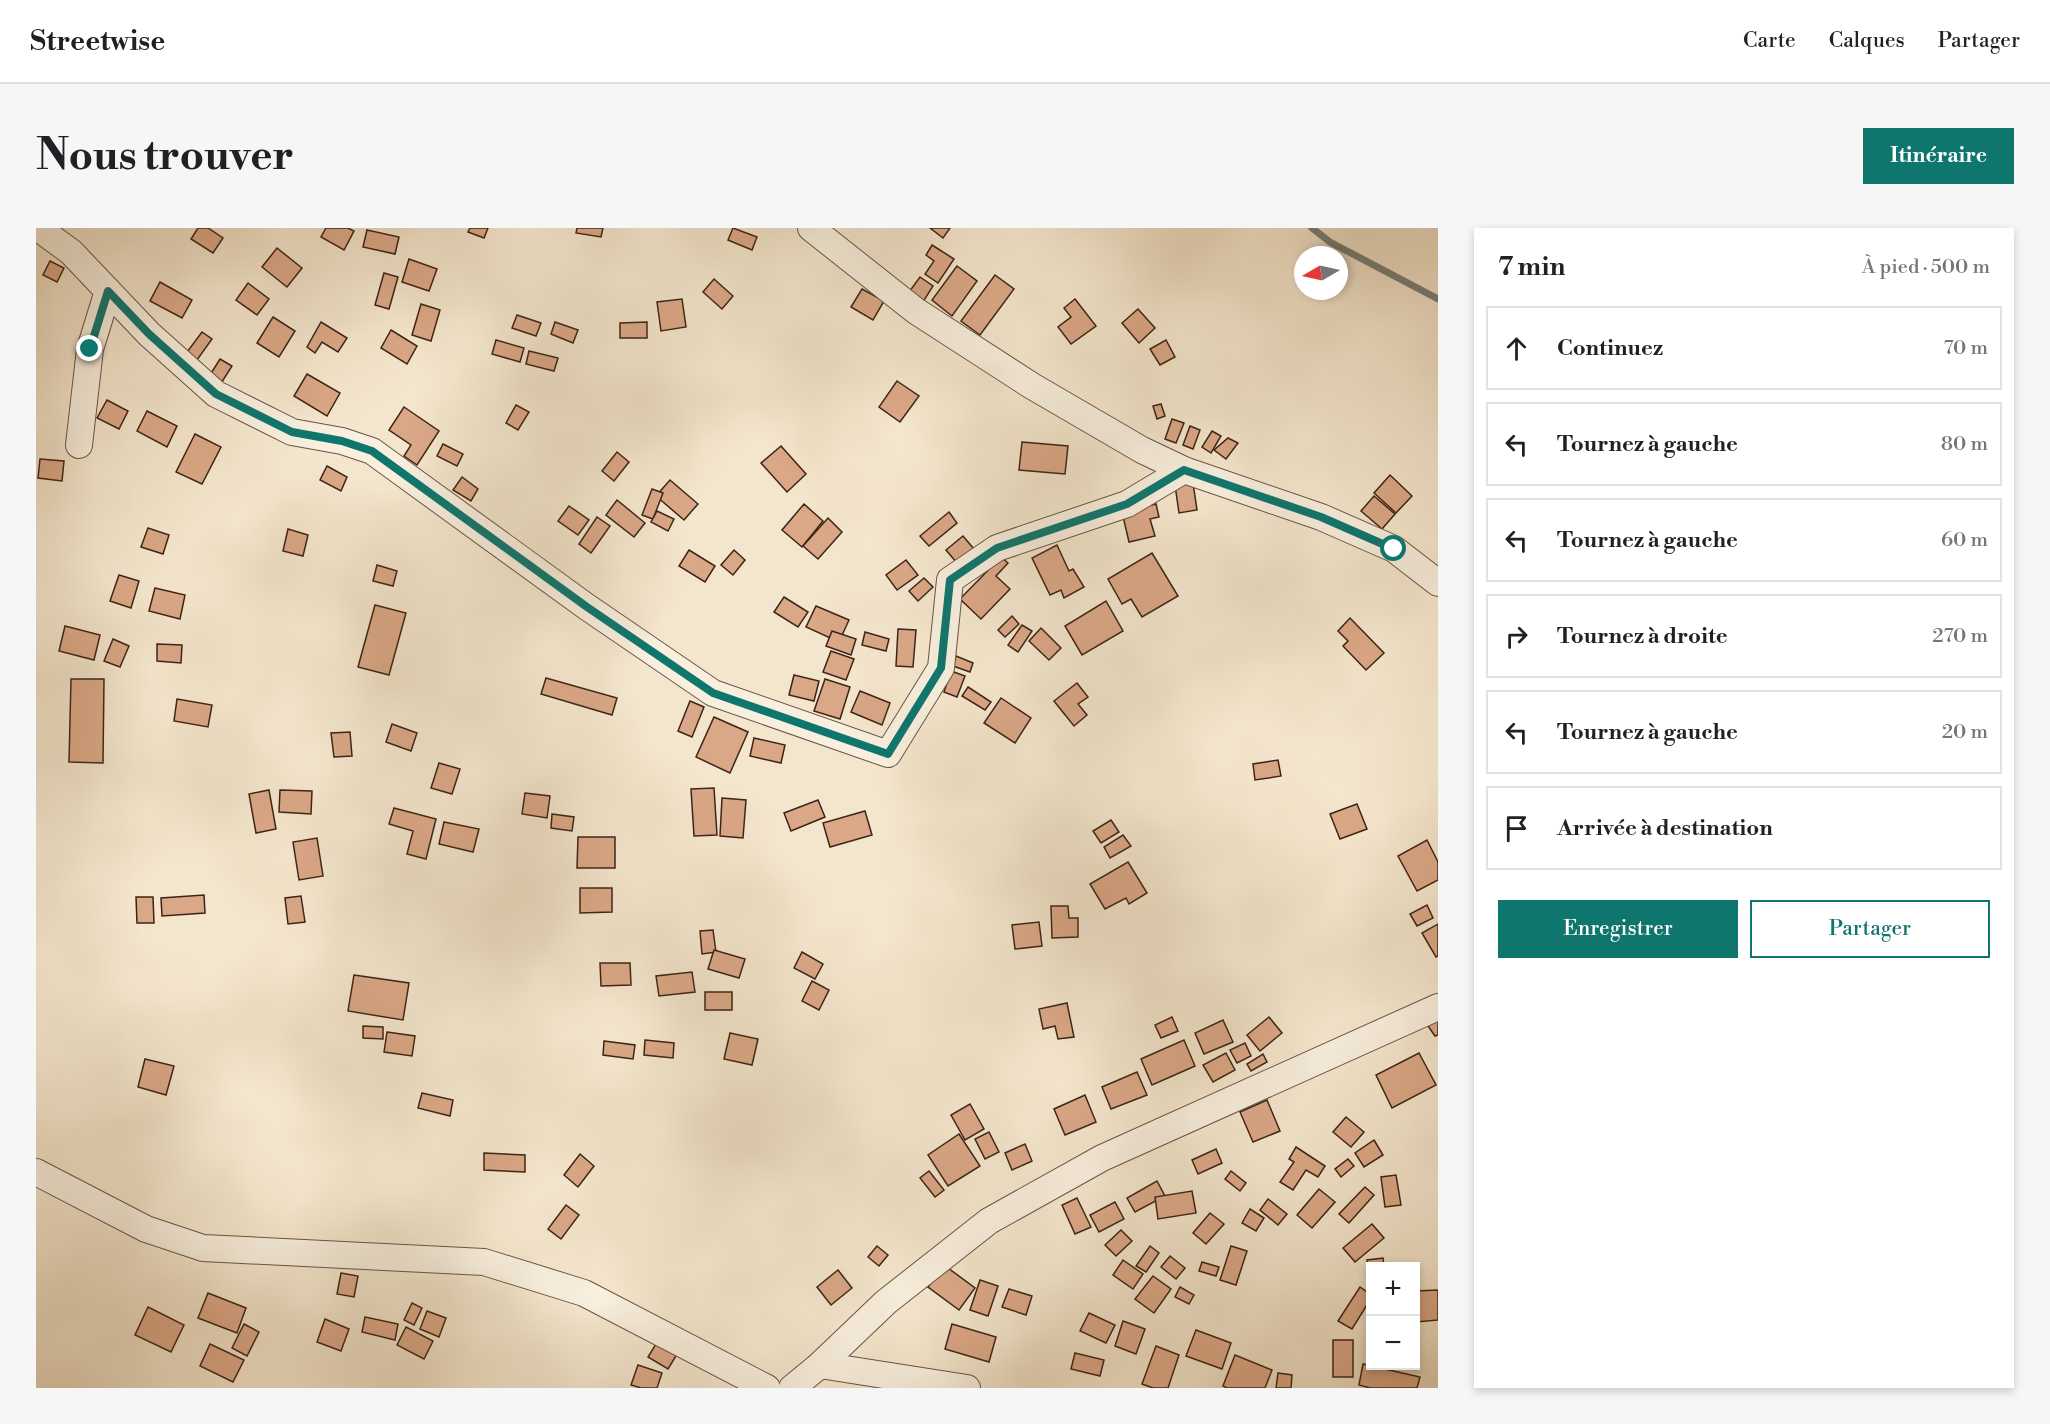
<!DOCTYPE html>
<html lang="fr">
<meta charset="utf-8">
<style>
:root{--surface:#fff;--page:#f6f6f6;--text:#202124;--muted:#757577;--line:#e0e0e0;--accent:#0f766e}
body{margin:0;font-family:"Libre Bodoni",serif;background:var(--page);color:var(--text)}
.controls{position:absolute;right:18px;bottom:18px;display:grid;overflow:hidden;border-radius:0px;box-shadow:0 3px 9px #0003}
.controls button{width:54px;height:54px;display:grid;place-items:center;padding:0;border:0;border-bottom:2px solid var(--line);background:var(--surface);color:var(--text);font:30px sans-serif}
.compass{position:absolute;left:1258px;top:18px;width:54px;height:54px;border-radius:50%;background:var(--surface);box-shadow:0 3px 9px #0003;rotate:261deg}
.stop{position:absolute;width:18px;height:18px;margin:-14px;border:4px solid #0f766e;border-radius:50%;background:#fff}
.stop.end{background:#0f766e;border-color:#fff;box-shadow:0 2px 6px #0008}
.list{margin:0;padding:0;list-style:none}
h2{display:flex;justify-content:space-between;align-items:center;height:78px;margin:0;padding:0 24px;font-size:26px}
h2 small{font-size:20px;font-weight:400;color:var(--muted)}
.list li{display:grid;grid-template-columns:39px 1fr auto;gap:18px;align-items:center;box-sizing:border-box;height:84px;margin:0 12px 12px;padding:0 12px;border:2px solid var(--line);border-radius:0px}
.list b{display:block;font-size:22px;white-space:nowrap}
.list em{font-size:20px;font-style:normal;color:var(--muted)}
.actions{display:flex;gap:12px;padding:18px 24px}
.actions a{flex:1;padding:14px 0;border:2px solid var(--accent);border-radius:0px;text-align:center;font-size:21px;color:var(--accent)}
.actions .main{background:var(--accent);color:#fff}
.icon{flex:none;width:33px;height:33px;fill:none;stroke:currentColor;stroke-width:2;stroke-linecap:round;stroke-linejoin:round}
.map{position:relative;flex:none;width:1402px;height:1160px;overflow:hidden;border-radius:0px}
header{display:flex;align-items:center;gap:36px;box-sizing:border-box;height:84px;padding:0 30px;background:var(--surface);border-bottom:2px solid var(--line)}
header strong{font-size:28px}
nav{display:flex;gap:33px;margin-inline-start:auto;font-size:21px}
.intro{display:flex;align-items:center;justify-content:space-between;box-sizing:border-box;height:144px;padding:0 36px}
h1{margin:0;font-size:42px}
.button{padding:15px 27px;border-radius:0px;background:var(--accent);color:#fff;font-size:21px;font-weight:700}
main{display:flex;gap:36px;padding:0 36px}
aside{flex:1;background:var(--surface);border-radius:0px;box-shadow:0 3px 9px #0003}
.map>svg:first-child{display:block}
.lines{fill:none;stroke-linecap:round;stroke-linejoin:round}
.stream{stroke:#768178;stroke-width:7}
.building{fill:#dba887;stroke:#3d2416;stroke-width:1.5}
.minor-casing{stroke:#6b5444;stroke-width:28}
.minor{stroke:#f8efde;stroke-width:26}
.route{stroke:#0f766e;stroke-width:8}
</style>
<header>
<strong>Streetwise</strong>
<nav><a>Carte</a><a>Calques</a><a>Partager</a></nav>
</header>
<div class="intro"><h1>Nous trouver</h1><a class="button">Itinéraire</a></div>
<main>
<div class="map">
<svg width="1402" height="1160" viewBox="0 0 1402 1160">
<rect width="100%" height="100%" fill="#f4e6cd"/>
<filter id="stains"><feTurbulence type="fractalNoise" baseFrequency=".00333" numOctaves="4"/><feColorMatrix values="0 0 0 0 .2 0 0 0 0 .09 0 0 0 0 .02 0 0 0 .5 -.17"/></filter>
<radialGradient id="worn" r=".72"><stop offset=".6" stop-color="#630" stop-opacity="0"/><stop offset="1" stop-color="#630" stop-opacity=".3"/></radialGradient>
<g class="lines">
<polyline class="stream" points="1276,0 1294,14 1402,71"/>
</g>
<g class="building">
<polygon points="162,0 172,0 187,10 177,25 155,11"/>
<polygon points="290,0 312,0 318,3 308,22 285,9"/>
<polygon points="434,0 452,0 448,10 432,4"/>
<polygon points="541,0 567,0 565,9 540,5"/>
<polygon points="697,0 721,9 716,22 692,12"/>
<polygon points="894,0 914,0 907,10"/>
<polygon points="331,2 363,9 359,26 327,19"/>
<polygon points="896,17 918,31 902,55 889,46 898,33 890,27"/>
<polygon points="241,20 266,40 251,59 226,39"/>
<polygon points="373,31 401,41 393,63 366,54"/>
<polygon points="14,33 28,40 21,54 7,47"/>
<polygon points="921,38 941,53 916,88 896,72"/>
<polygon points="348,45 362,49 353,81 339,77"/>
<polygon points="959,47 978,61 944,107 925,93"/>
<polygon points="884,49 897,58 887,74 873,64"/>
<polygon points="678,51 697,68 686,81 667,64"/>
<polygon points="124,54 156,72 146,90 114,73"/>
<polygon points="212,55 233,71 221,87 200,72"/>
<polygon points="826,61 848,73 837,92 815,79"/>
<polygon points="646,71 650,99 625,103 621,74"/>
<polygon points="1039,71 1060,98 1035,116 1022,99 1035,89 1028,80"/>
<polygon points="385,76 404,82 395,113 376,107"/>
<polygon points="1102,81 1119,100 1103,115 1086,95"/>
<polygon points="481,87 505,95 500,108 476,100"/>
<polygon points="237,89 259,103 243,129 221,115"/>
<polygon points="285,94 311,110 302,124 286,114 279,125 271,119"/>
<polygon points="519,94 542,102 537,115 515,106"/>
<polygon points="611,94 611,110 584,110 584,95"/>
<polygon points="355,102 381,118 371,136 345,120"/>
<polygon points="166,104 176,111 161,132 151,124"/>
<polygon points="460,112 488,120 484,134 456,126"/>
<polygon points="1130,112 1139,129 1124,137 1114,121"/>
<polygon points="493,123 522,130 518,143 490,136"/>
<polygon points="184,131 196,138 184,157 172,150"/>
<polygon points="271,146 304,165 291,188 258,168"/>
<polygon points="861,153 883,168 864,194 843,179"/>
<polygon points="71,172 92,183 83,201 61,190"/>
<polygon points="1125,176 1129,188 1121,191 1117,178"/>
<polygon points="480,177 493,184 482,202 470,195"/>
<polygon points="368,179 403,203 381,237 368,228 375,217 353,202"/>
<polygon points="111,183 141,198 131,219 101,203"/>
<polygon points="1136,191 1148,195 1140,215 1129,211"/>
<polygon points="1154,198 1164,202 1157,221 1147,217"/>
<polygon points="1176,203 1185,208 1175,225 1166,219"/>
<polygon points="159,206 185,219 166,256 140,244"/>
<polygon points="1192,210 1202,215 1190,231 1178,222"/>
<polygon points="986,214 1032,218 1029,246 983,242"/>
<polygon points="407,216 427,226 421,238 401,228"/>
<polygon points="745,218 770,246 751,264 725,235"/>
<polygon points="581,224 593,234 578,253 566,243"/>
<polygon points="4,231 28,233 26,253 2,250"/>
<polygon points="291,238 311,249 305,263 284,252"/>
<polygon points="1354,247 1376,268 1360,285 1338,265"/>
<polygon points="426,249 442,261 435,273 417,262"/>
<polygon points="634,252 662,276 648,292 620,268"/>
<polygon points="1157,255 1161,282 1143,285 1139,257"/>
<polygon points="616,261 627,265 617,291 606,287"/>
<polygon points="1338,268 1359,286 1346,301 1325,283"/>
<polygon points="581,272 609,295 598,309 570,287"/>
<polygon points="768,276 787,293 766,319 746,302"/>
<polygon points="1120,276 1123,289 1114,291 1119,308 1093,314 1086,284"/>
<polygon points="533,278 553,292 542,307 522,293"/>
<polygon points="621,283 638,291 632,303 615,294"/>
<polygon points="913,284 921,295 893,318 884,308"/>
<polygon points="561,289 574,298 555,325 543,316"/>
<polygon points="792,290 806,304 782,331 767,318"/>
<polygon points="112,300 133,307 127,326 105,319"/>
<polygon points="252,301 272,307 267,328 247,323"/>
<polygon points="927,308 938,321 921,335 910,322"/>
<polygon points="1021,317 1033,343 1037,341 1048,359 1028,370 1025,362 1014,367 996,330"/>
<polygon points="653,322 679,338 669,354 643,338"/>
<polygon points="698,322 709,332 697,347 685,337"/>
<polygon points="1116,325 1142,368 1106,389 1095,371 1086,376 1072,351"/>
<polygon points="965,329 972,335 960,348 974,361 945,391 924,371"/>
<polygon points="870,332 882,347 861,362 850,347"/>
<polygon points="341,337 361,343 357,358 337,353"/>
<polygon points="83,347 103,353 95,380 74,373"/>
<polygon points="888,350 897,359 882,373 873,363"/>
<polygon points="119,360 149,367 144,391 113,383"/>
<polygon points="748,369 772,384 762,399 738,384"/>
<polygon points="1070,373 1087,403 1046,427 1029,398"/>
<polygon points="339,377 370,385 353,447 322,439"/>
<polygon points="780,378 813,392 803,414 770,399"/>
<polygon points="976,388 983,396 969,409 962,402"/>
<polygon points="1314,390 1348,425 1330,442 1307,418 1312,413 1302,403"/>
<polygon points="986,397 996,403 982,424 972,417"/>
<polygon points="29,398 64,407 58,432 23,423"/>
<polygon points="1005,400 1025,420 1013,432 993,413"/>
<polygon points="862,401 880,402 877,439 860,438"/>
<polygon points="796,403 820,411 815,427 790,418"/>
<polygon points="829,404 853,411 850,423 826,417"/>
<polygon points="77,411 93,418 84,439 68,433"/>
<polygon points="121,416 146,417 145,435 121,433"/>
<polygon points="795,423 818,431 810,452 787,444"/>
<polygon points="920,428 937,435 934,444 917,438"/>
<polygon points="915,443 929,448 921,469 908,464"/>
<polygon points="758,447 783,453 778,473 753,467"/>
<polygon points="510,450 581,470 576,487 505,466"/>
<polygon points="35,451 68,451 67,535 33,534"/>
<polygon points="789,451 814,459 804,491 778,483"/>
<polygon points="1041,455 1052,469 1042,476 1051,487 1038,498 1018,473"/>
<polygon points="932,459 955,474 949,482 926,468"/>
<polygon points="824,463 854,475 846,497 815,484"/>
<polygon points="965,470 995,490 979,515 948,495"/>
<polygon points="141,471 176,477 172,499 138,493"/>
<polygon points="654,473 668,479 656,509 642,503"/>
<polygon points="678,489 712,504 694,545 660,529"/>
<polygon points="356,496 381,505 375,523 350,514"/>
<polygon points="314,504 316,528 298,529 295,505"/>
<polygon points="718,510 749,517 745,535 714,528"/>
<polygon points="1242,532 1245,548 1219,552 1217,536"/>
<polygon points="403,535 424,541 416,566 395,560"/>
<polygon points="678,560 681,607 658,608 655,561"/>
<polygon points="233,562 240,601 220,605 213,566"/>
<polygon points="244,562 276,563 275,586 243,584"/>
<polygon points="489,565 514,568 511,590 486,586"/>
<polygon points="686,570 710,572 707,610 684,608"/>
<polygon points="782,572 789,589 755,603 748,585"/>
<polygon points="1321,576 1331,601 1304,611 1294,586"/>
<polygon points="358,580 400,591 390,631 371,626 377,603 353,596"/>
<polygon points="829,583 836,607 794,619 787,595"/>
<polygon points="516,586 538,589 536,603 515,600"/>
<polygon points="1075,592 1083,604 1065,615 1057,603"/>
<polygon points="408,594 443,601 437,624 403,616"/>
<polygon points="1087,607 1095,618 1074,630 1068,619"/>
<polygon points="542,609 579,609 579,640 541,640"/>
<polygon points="281,610 287,648 263,652 257,614"/>
<polygon points="1391,612 1402,634 1402,652 1381,663 1362,628"/>
<polygon points="1092,634 1111,665 1093,676 1090,670 1069,681 1054,656"/>
<polygon points="544,660 576,660 576,684 544,685"/>
<polygon points="168,667 169,685 126,688 125,670"/>
<polygon points="265,668 269,694 252,696 249,670"/>
<polygon points="100,669 117,669 118,695 101,695"/>
<polygon points="1391,677 1397,690 1381,698 1374,686"/>
<polygon points="1015,678 1032,678 1033,690 1042,690 1042,709 1016,710"/>
<polygon points="1003,694 1006,718 979,721 976,697"/>
<polygon points="1402,696 1402,728 1400,729 1386,705"/>
<polygon points="677,702 680,724 666,726 664,703"/>
<polygon points="678,722 709,731 703,750 672,741"/>
<polygon points="766,724 787,736 779,751 758,740"/>
<polygon points="564,735 594,735 595,757 565,758"/>
<polygon points="656,744 659,764 623,768 620,748"/>
<polygon points="318,747 373,755 367,792 312,783"/>
<polygon points="776,753 793,762 783,782 766,773"/>
<rect x="669" y="764" width="27" height="18"/>
<polygon points="1031,775 1038,809 1022,811 1019,798 1007,801 1003,781"/>
<polygon points="1136,789 1142,803 1125,810 1119,797"/>
<polygon points="1233,789 1246,805 1224,823 1211,807"/>
<polygon points="1187,792 1197,814 1168,826 1159,805"/>
<polygon points="1402,792 1402,807 1399,808 1392,798"/>
<polygon points="327,798 347,799 347,811 327,810"/>
<polygon points="351,804 379,808 376,828 348,824"/>
<polygon points="694,805 722,811 716,837 688,831"/>
<polygon points="609,812 638,815 637,830 608,827"/>
<polygon points="1148,812 1159,838 1116,857 1105,831"/>
<polygon points="568,813 599,817 597,831 567,827"/>
<polygon points="1209,815 1215,828 1201,835 1194,822"/>
<polygon points="1190,825 1199,842 1177,854 1167,837"/>
<polygon points="1383,825 1400,857 1356,880 1340,847"/>
<polygon points="1227,826 1231,834 1215,843 1211,836"/>
<polygon points="109,831 138,838 130,867 102,859"/>
<polygon points="1101,844 1111,867 1075,881 1066,859"/>
<polygon points="386,865 417,872 414,888 382,880"/>
<polygon points="1049,867 1060,894 1029,907 1018,881"/>
<polygon points="1231,872 1244,903 1217,914 1204,884"/>
<polygon points="934,876 948,901 929,912 915,887"/>
<polygon points="1310,889 1328,904 1315,919 1297,904"/>
<polygon points="953,904 963,924 949,931 939,911"/>
<polygon points="923,906 944,938 912,958 892,927"/>
<polygon points="1338,912 1347,927 1328,939 1319,925"/>
<polygon points="989,916 996,933 976,942 969,925"/>
<polygon points="1260,919 1289,938 1282,949 1270,942 1257,962 1244,954 1258,934 1253,931"/>
<polygon points="1180,921 1186,935 1162,946 1156,932"/>
<polygon points="448,925 489,927 489,944 448,942"/>
<polygon points="544,926 558,938 542,959 528,947"/>
<polygon points="1312,931 1318,938 1305,949 1299,941"/>
<polygon points="893,943 908,962 899,969 884,950"/>
<polygon points="1195,943 1210,955 1204,963 1189,951"/>
<polygon points="1360,947 1365,977 1349,979 1345,949"/>
<polygon points="1121,953 1129,968 1099,984 1091,970"/>
<polygon points="1329,959 1338,967 1313,995 1303,986"/>
<polygon points="1283,961 1299,974 1276,1000 1261,987"/>
<polygon points="1156,963 1160,985 1122,991 1119,969"/>
<polygon points="1041,970 1055,999 1039,1006 1026,977"/>
<polygon points="1232,971 1251,986 1242,997 1224,982"/>
<polygon points="1079,974 1088,991 1063,1004 1054,987"/>
<polygon points="530,977 543,987 525,1011 512,1001"/>
<polygon points="1214,981 1228,990 1220,1003 1206,995"/>
<polygon points="1174,985 1188,996 1170,1016 1157,1005"/>
<polygon points="1336,996 1348,1010 1319,1034 1307,1020"/>
<polygon points="1085,1002 1096,1013 1080,1028 1069,1017"/>
<polygon points="841,1018 852,1027 843,1038 832,1029"/>
<polygon points="1114,1018 1123,1025 1110,1044 1100,1038"/>
<polygon points="1195,1018 1211,1023 1200,1057 1184,1052"/>
<polygon points="1134,1028 1149,1040 1140,1051 1125,1039"/>
<polygon points="1347,1030 1348,1038 1334,1038 1333,1048 1331,1032"/>
<polygon points="1087,1032 1107,1046 1097,1061 1077,1047"/>
<polygon points="1166,1034 1183,1039 1180,1048 1163,1043"/>
<polygon points="908,1037 939,1060 923,1082 892,1059"/>
<polygon points="802,1042 816,1060 795,1077 781,1059"/>
<polygon points="305,1045 322,1048 318,1069 301,1066"/>
<polygon points="1117,1048 1135,1061 1118,1085 1099,1071"/>
<polygon points="944,1052 962,1058 952,1088 934,1082"/>
<polygon points="1144,1059 1158,1067 1153,1076 1139,1069"/>
<polygon points="1324,1059 1334,1066 1334,1072 1316,1101 1302,1093"/>
<polygon points="973,1061 996,1068 990,1087 966,1079"/>
<polygon points="1402,1062 1402,1092 1380,1094 1380,1063"/>
<polygon points="172,1065 210,1080 201,1105 162,1090"/>
<polygon points="376,1075 386,1080 378,1097 368,1092"/>
<polygon points="112,1079 148,1097 135,1124 99,1107"/>
<polygon points="391,1083 410,1090 403,1109 384,1101"/>
<polygon points="1053,1085 1079,1097 1070,1115 1044,1103"/>
<polygon points="329,1089 362,1096 359,1112 326,1104"/>
<polygon points="289,1091 313,1101 305,1123 281,1114"/>
<polygon points="1087,1093 1109,1101 1100,1126 1079,1118"/>
<polygon points="208,1096 223,1104 211,1128 196,1120"/>
<polygon points="916,1096 960,1109 953,1134 909,1121"/>
<polygon points="370,1099 397,1113 388,1131 361,1117"/>
<polygon points="1160,1102 1195,1115 1186,1141 1150,1128"/>
<polygon points="623,1111 643,1123 632,1141 612,1129"/>
<rect x="1297" y="1112" width="20" height="37"/>
<polygon points="174,1116 208,1132 197,1154 164,1138"/>
<polygon points="1120,1118 1143,1127 1132,1160 1117,1160 1106,1156"/>
<polygon points="1039,1125 1068,1132 1064,1148 1035,1141"/>
<polygon points="1199,1127 1236,1142 1229,1160 1191,1160 1187,1158"/>
<polygon points="1327,1136 1384,1149 1381,1160 1334,1160 1323,1157"/>
<polygon points="602,1137 626,1145 621,1160 605,1160 595,1157"/>
<polygon points="1242,1145 1256,1147 1255,1160 1240,1160"/>
</g>
<g class="lines">
<g class="minor-casing">
<g id="minor">
<polyline points="2,0 35,24 113,106 180,166 256,204 306,213 336,223 551,379 677,465 852,526 905,440 914,352 961,320 1091,276 1148,242"/>
<polyline points="775,0 880,83 996,158 1106,222 1148,242 1285,289 1358,321 1402,355"/>
<polyline points="43,217 54,121 72,63"/>
<polyline points="0,944 110,1001 167,1020 448,1034 548,1065 731,1160"/>
<polyline points="784,1137 931,1160"/>
<polyline points="756,1160 784,1137 850,1074 953,993 1066,930 1402,779"/>
</g>
</g>
<use href="#minor" class="minor"/>
</g>
<g class="lines">
<polyline class="route" points="54,121 72,63 113,106 180,166 256,204 306,213 336,223 551,379 677,465 852,526 905,440 914,352 961,320 1091,276 1148,242 1285,289 1358,321"/>
</g>
<rect width="100%" height="100%" filter="url(#stains)"/>
<rect width="100%" height="100%" fill="url(#worn)"/>
</svg>
<div class="controls">
<button>+</button>
<button>−</button>
</div>
<svg class="compass" viewBox="-18 -18 36 36"><path d="M0-13l5 13h-10z" fill="#e53935"/><path d="M0 13l5-13h-10z" fill="#757577"/></svg>
<div class="stop" style="left:1358px;top:321px"></div>
<div class="stop end" style="left:54px;top:121px"></div>
</div>
<aside>
<h2>7 min<small>À pied · 500 m</small></h2>
<ul class="list">
<li><svg class="icon" aria-label="ahead" viewBox="0 0 24 24"><path d="M12 20V5M6 11l6-6 6 6"/></svg><div><b>Continuez</b></div><em>70 m</em></li>
<li><svg class="icon" aria-label="left" viewBox="0 0 24 24"><path d="M17 20v-9H6M10 6l-5 5 5 5"/></svg><div><b>Tournez à gauche</b></div><em>80 m</em></li>
<li><svg class="icon" aria-label="left" viewBox="0 0 24 24"><path d="M17 20v-9H6M10 6l-5 5 5 5"/></svg><div><b>Tournez à gauche</b></div><em>60 m</em></li>
<li><svg class="icon" aria-label="right" viewBox="0 0 24 24"><path d="M7 20v-9h11M14 6l5 5-5 5"/></svg><div><b>Tournez à droite</b></div><em>270 m</em></li>
<li><svg class="icon" aria-label="left" viewBox="0 0 24 24"><path d="M17 20v-9H6M10 6l-5 5 5 5"/></svg><div><b>Tournez à gauche</b></div><em>20 m</em></li>
<li><svg class="icon" aria-label="arrive" viewBox="0 0 24 24"><path d="M6 21V4h12l-3 4 3 4H6"/></svg><div><b>Arrivée à destination</b></div></li>
</ul>
<div class="actions"><a class="main">Enregistrer</a><a>Partager</a></div>
</aside>
</main>
